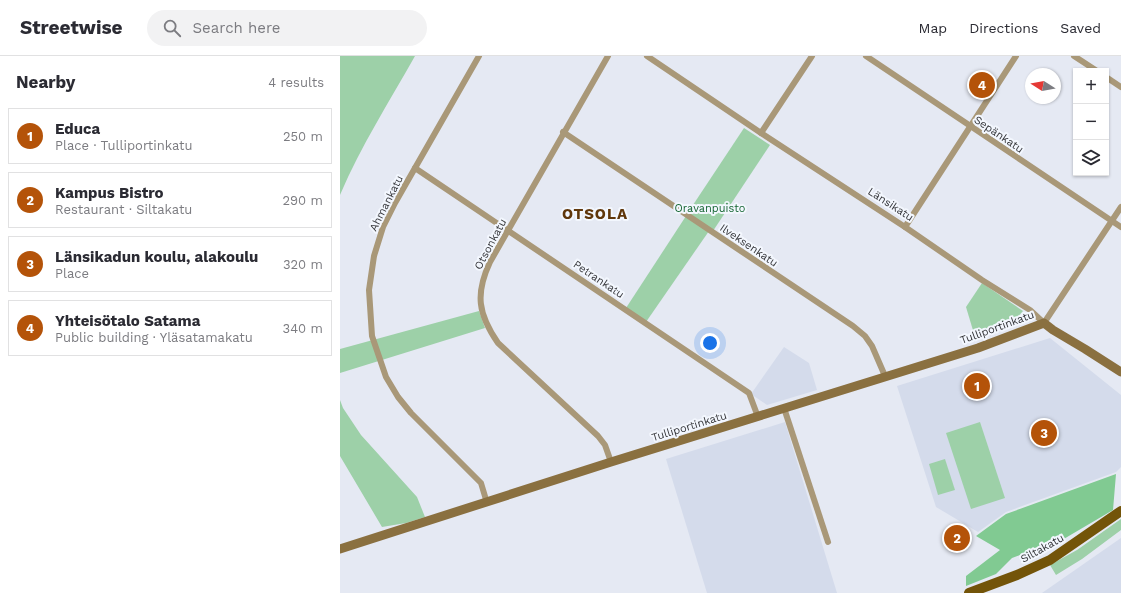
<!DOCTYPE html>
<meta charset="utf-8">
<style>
:root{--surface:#fff;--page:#f2f2f3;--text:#2b2b33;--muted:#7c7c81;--line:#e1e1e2;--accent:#b45309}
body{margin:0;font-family:"Work Sans",sans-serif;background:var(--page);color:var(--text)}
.controls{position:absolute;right:12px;top:12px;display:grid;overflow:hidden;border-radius:0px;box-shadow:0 1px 3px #0004}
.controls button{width:36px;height:36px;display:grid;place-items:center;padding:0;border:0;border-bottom:1px solid var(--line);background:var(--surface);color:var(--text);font:20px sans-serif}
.compass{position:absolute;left:685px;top:12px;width:36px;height:36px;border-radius:50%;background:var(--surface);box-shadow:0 1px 3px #0004;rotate:281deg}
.you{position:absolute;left:370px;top:287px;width:14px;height:14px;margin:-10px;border:3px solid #fff;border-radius:50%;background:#1a73e8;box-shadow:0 0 0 6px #1a73e833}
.badge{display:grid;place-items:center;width:26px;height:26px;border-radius:50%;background:var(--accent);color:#fff;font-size:13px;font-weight:700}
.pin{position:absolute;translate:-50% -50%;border:2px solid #fff;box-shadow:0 1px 4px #0006}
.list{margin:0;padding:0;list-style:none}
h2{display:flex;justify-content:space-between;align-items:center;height:52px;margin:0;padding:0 16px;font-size:17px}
h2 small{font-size:13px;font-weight:400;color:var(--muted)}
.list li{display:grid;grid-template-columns:26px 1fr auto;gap:12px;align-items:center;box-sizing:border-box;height:56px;margin:0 8px 8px;padding:0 8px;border:1px solid var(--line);border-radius:0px}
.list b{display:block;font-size:15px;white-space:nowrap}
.list p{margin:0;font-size:13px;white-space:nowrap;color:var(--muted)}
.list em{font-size:13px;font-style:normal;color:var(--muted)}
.icon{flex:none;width:22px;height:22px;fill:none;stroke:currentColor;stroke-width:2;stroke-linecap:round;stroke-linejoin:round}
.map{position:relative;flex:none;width:781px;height:537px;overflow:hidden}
header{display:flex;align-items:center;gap:24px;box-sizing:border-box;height:56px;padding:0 20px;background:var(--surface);border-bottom:1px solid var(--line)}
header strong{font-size:19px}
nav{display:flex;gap:22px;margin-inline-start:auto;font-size:14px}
.search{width:280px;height:36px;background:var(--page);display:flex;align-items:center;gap:10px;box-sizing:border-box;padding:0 14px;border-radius:22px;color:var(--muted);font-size:15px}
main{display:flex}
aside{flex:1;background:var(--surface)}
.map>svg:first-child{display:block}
.built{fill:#d4dbeb}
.green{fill:#9dd0a8}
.forest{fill:#81ca92}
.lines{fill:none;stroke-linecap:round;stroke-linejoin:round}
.street{stroke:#a99878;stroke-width:6}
.secondary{stroke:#8a7040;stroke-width:9}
.primary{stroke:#735409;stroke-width:10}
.labels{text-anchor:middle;stroke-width:4;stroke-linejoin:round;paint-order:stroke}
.street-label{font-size:11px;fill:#35363a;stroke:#f3f7fe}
.park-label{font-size:11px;fill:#176734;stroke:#f3f7fe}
.district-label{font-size:15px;font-weight:bold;letter-spacing:1px;fill:#60370b;stroke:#f3f7fe}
</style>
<header>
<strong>Streetwise</strong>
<div class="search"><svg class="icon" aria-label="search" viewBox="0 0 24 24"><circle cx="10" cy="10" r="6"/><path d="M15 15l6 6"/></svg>Search here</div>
<nav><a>Map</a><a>Directions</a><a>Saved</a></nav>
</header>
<main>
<aside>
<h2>Nearby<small>4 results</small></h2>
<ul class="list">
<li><span class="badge">1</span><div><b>Educa</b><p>Place · Tulliportinkatu</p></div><em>250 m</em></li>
<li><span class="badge">2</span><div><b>Kampus Bistro</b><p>Restaurant · Siltakatu</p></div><em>290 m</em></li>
<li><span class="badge">3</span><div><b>Länsikadun koulu, alakoulu</b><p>Place</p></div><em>320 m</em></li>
<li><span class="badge">4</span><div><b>Yhteisötalo Satama</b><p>Public building · Yläsatamakatu</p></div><em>340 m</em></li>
</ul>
</aside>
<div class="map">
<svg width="781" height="537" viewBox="0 0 781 537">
<rect width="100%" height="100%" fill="#e5e9f3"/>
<g class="built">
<polygon points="710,282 781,339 781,411 776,416 666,456 638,476 596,451 557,330"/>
<polygon points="444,291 469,307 477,334 427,349 411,338"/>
<polygon points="445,366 497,537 367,537 326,403"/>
<polygon points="781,482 781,537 702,537"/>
</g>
<g class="green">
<path d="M0,0H75C49,46 21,90 0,139Z"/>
<polygon points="404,72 430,89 373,175 347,158"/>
<polygon points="346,160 369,175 306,266 286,252"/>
<polygon points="642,227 683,255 674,265 635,281 626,251"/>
<polygon points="139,255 145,272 0,317 0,293"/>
<polygon points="0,344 3,352 21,379 77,441 85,461 66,467 42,471 0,400"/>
<polygon points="640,366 665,442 631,453 606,377"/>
<polygon points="605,403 615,434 598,439 589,408"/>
<polygon points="781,463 781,474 742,503 716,519 710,509 737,494"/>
</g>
<polygon class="forest" points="776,418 773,454 722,484 672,502 656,518 626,530 626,520 660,494 636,480 666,458"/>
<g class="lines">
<g class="street">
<polyline points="139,0 55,147 43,171 34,200 29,234 32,280 46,321 58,341 71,357 141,427 147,447"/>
<path d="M268,0L150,206C135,238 138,258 158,287L258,380L265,389L271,406"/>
<polyline points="307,0 421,77 565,171 642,224 690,254 704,267 781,151"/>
<polyline points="526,0 781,171"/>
<polyline points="734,0 757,15"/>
<polyline points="766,21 781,31"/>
<polyline points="223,76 513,270 525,280 532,290 545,320"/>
<polyline points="421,77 472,0"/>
<polyline points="75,112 409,337 418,361"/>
<polyline points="565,171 676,0"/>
<polyline points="444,352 488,486"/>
</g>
<polyline class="secondary" points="0,493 271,406 638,292 704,267 713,274 745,293 781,316"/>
<polyline class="primary" points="629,537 677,519 710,504 781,455"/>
</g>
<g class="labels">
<g class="street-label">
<text transform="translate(659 78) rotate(34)" y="4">Sepänkatu</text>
<text transform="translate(46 147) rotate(-63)" y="4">Ahmankatu</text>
<text transform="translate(551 148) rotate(33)" y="4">Länsikatu</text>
<text transform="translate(150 188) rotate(-62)" y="4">Otsonkatu</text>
<text transform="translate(409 189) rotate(34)" y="4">Ilveksenkatu</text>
<text transform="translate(259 223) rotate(34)" y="4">Petrankatu</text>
<text transform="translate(657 271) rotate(-20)" y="4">Tulliportinkatu</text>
<text transform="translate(349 370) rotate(-17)" y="4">Tulliportinkatu</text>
<text transform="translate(702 492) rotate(-29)" y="4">Siltakatu</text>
</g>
<g class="park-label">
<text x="370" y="156">Oravanpuisto</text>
</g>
<g class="district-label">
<text x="255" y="163">OTSOLA</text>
</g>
</g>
</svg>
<div class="controls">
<button>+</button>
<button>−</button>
<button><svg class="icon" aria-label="layers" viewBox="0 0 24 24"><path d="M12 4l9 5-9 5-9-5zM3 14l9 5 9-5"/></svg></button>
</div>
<svg class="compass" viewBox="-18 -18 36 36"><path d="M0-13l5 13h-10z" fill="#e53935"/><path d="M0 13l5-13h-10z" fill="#7c7c81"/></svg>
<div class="you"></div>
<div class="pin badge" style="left:637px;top:330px">1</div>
<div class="pin badge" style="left:617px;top:482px">2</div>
<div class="pin badge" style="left:704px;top:377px">3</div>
<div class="pin badge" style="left:642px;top:29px">4</div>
</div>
</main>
